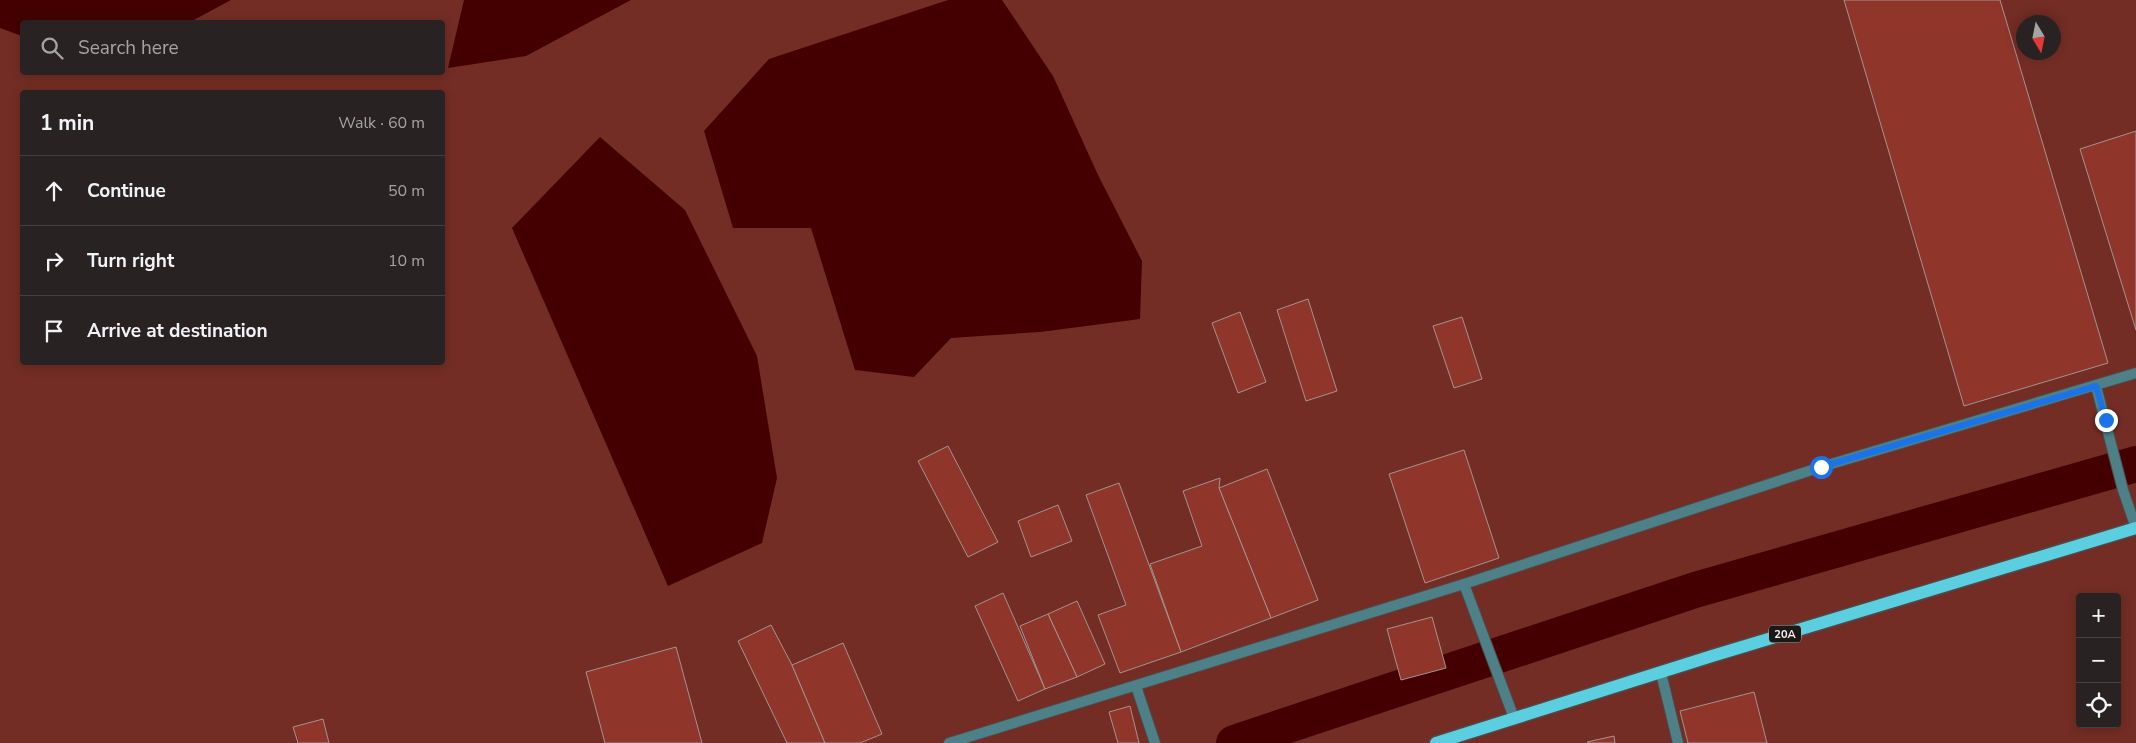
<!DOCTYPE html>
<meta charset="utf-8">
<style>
:root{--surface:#292222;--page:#352f2f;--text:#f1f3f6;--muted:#a5a4a5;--line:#453f40}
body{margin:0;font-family:"Nunito Sans",sans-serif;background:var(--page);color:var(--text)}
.controls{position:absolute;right:15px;bottom:15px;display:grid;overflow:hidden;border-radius:5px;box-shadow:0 2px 12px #0003}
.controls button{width:45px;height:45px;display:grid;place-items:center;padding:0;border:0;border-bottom:1px solid var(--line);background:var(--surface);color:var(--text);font:25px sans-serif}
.compass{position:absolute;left:2016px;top:15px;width:45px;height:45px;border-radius:50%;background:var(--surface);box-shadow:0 2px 12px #0003;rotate:170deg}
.stop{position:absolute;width:15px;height:15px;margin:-11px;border:4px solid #1a73e8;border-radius:50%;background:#fff}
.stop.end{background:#1a73e8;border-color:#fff;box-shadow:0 1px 5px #0008}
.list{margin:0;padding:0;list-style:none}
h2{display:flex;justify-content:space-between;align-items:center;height:65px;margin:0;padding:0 20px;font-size:21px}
h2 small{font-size:16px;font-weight:400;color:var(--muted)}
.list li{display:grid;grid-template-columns:32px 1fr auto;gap:15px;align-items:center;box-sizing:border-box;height:70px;padding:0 20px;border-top:1px solid var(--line)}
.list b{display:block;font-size:19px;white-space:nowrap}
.list em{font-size:16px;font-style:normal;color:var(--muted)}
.icon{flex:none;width:28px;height:28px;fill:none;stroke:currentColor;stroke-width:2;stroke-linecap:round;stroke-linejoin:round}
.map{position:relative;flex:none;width:2136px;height:743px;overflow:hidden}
.search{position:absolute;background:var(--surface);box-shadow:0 2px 12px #0003;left:20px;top:20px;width:425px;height:55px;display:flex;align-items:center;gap:12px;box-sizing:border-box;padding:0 18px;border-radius:5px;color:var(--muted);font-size:19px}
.panel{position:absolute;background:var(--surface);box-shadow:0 2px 12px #0003;left:20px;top:90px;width:425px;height:275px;border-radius:5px}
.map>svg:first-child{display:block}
.green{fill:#732d24;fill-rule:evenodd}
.water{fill:#400}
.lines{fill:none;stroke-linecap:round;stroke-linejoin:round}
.canal{stroke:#400;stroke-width:36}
.building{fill:#8f3529;stroke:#a09593}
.street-casing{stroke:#524948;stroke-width:12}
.primary-casing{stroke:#524948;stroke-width:15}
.street{stroke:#4d8087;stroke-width:10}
.primary{stroke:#5bcedf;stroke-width:12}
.route{stroke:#1a73e8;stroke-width:6}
.labels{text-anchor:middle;stroke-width:4;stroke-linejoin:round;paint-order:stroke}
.shield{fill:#1c1817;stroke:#b5b0af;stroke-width:1}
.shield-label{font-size:11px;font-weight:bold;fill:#f7f1f0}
</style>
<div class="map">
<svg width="2136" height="743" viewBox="0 0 2136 743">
<rect width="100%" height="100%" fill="#372e2d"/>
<path class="green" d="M0,0H2136V743H0ZM22,22H442V72H22ZM2024,22H2054V52H2024ZM22,92H442V362H22ZM2080,597H2117V724H2080Z"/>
<g class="water">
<polygon points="0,0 231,0 190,22 22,22 22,36 0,28"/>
<polygon points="464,0 631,0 526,56 448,68"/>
<polygon points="948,0 1002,0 1053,76 1098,175 1142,261 1140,319 1040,332 951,338 914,377 855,370 811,228 733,228 704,131 769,59"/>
<polygon points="600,137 685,210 757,356 777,478 762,543 668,586 512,228"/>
</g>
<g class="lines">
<polyline class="canal" points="1234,743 1695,590 2136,464"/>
</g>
<g class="building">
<polygon points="1844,0 2000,0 2108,363 1964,406"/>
<polygon points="2136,131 2136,330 2080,149"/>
<polygon points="1308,299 1337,391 1306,401 1277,310"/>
<polygon points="1240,312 1266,382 1238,393 1212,323"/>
<polygon points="1462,317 1482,379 1454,388 1433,326"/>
<polygon points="948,446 998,542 968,557 918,461"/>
<polygon points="1464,450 1499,558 1425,583 1389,474"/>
<polygon points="1267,469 1318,600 1271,618 1219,488"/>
<polygon points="1220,478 1219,488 1271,618 1181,652 1150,564 1202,546 1183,491"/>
<polygon points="1119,483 1181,652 1120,673 1098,615 1126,605 1086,495"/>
<polygon points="1058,505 1072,541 1031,557 1018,521"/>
<polygon points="1003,593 1045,689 1018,701 975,606"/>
<polygon points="1077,601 1105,664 1077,677 1048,614"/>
<polygon points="1048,614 1077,677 1045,689 1020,626"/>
<polygon points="1432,617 1446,668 1401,680 1387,629"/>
<polygon points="771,625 792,665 825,743 787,743 738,641"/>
<polygon points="843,643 882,734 860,743 825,743 792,665"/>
<polygon points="676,647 702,743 605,743 586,672"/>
<polygon points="1754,692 1767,743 1688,743 1680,711"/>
<polygon points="1130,706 1139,743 1118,743 1109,712"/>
<polygon points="323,719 329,743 298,743 293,727"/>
<polygon points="1614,736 1615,743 1588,743 1587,742"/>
</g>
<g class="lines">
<g class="street-casing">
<g id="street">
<polyline points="2096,386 2123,490 2136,528"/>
<polyline points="1464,584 1514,718"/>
<polyline points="1661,673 1678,743"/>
<polyline points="1136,686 1155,743"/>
<polyline points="949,743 1464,584 1821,467 2136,373"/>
</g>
</g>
<g class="primary-casing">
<polyline id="primary" points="1436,743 1712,656 2136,528"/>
</g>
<use href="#street" class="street"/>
<use href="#primary" class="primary"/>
</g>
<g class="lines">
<polyline class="route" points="1821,467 2096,386 2106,420"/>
</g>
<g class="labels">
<rect class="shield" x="1769" y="625.5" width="32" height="17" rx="4"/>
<g class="shield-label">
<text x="1785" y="638">20A</text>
</g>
</g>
</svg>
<div class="controls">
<button>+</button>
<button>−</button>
<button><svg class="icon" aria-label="locate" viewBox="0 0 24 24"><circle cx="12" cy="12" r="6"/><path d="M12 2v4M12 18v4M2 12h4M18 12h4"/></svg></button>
</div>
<svg class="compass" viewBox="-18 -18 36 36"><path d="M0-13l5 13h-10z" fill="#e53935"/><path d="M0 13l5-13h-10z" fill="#a5a4a5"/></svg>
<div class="stop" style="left:1821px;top:467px"></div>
<div class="stop end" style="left:2106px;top:420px"></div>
<div class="search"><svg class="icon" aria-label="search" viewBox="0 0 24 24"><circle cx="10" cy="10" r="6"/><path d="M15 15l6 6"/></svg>Search here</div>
<section class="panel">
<h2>1 min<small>Walk · 60 m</small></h2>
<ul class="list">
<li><svg class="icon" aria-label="ahead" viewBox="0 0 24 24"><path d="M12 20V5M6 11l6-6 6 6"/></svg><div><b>Continue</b></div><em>50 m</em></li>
<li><svg class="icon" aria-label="right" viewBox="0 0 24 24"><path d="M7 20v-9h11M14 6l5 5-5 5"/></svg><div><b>Turn right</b></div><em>10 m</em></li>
<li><svg class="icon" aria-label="arrive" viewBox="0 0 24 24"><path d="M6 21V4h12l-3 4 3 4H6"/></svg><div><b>Arrive at destination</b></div></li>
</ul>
</section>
</div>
